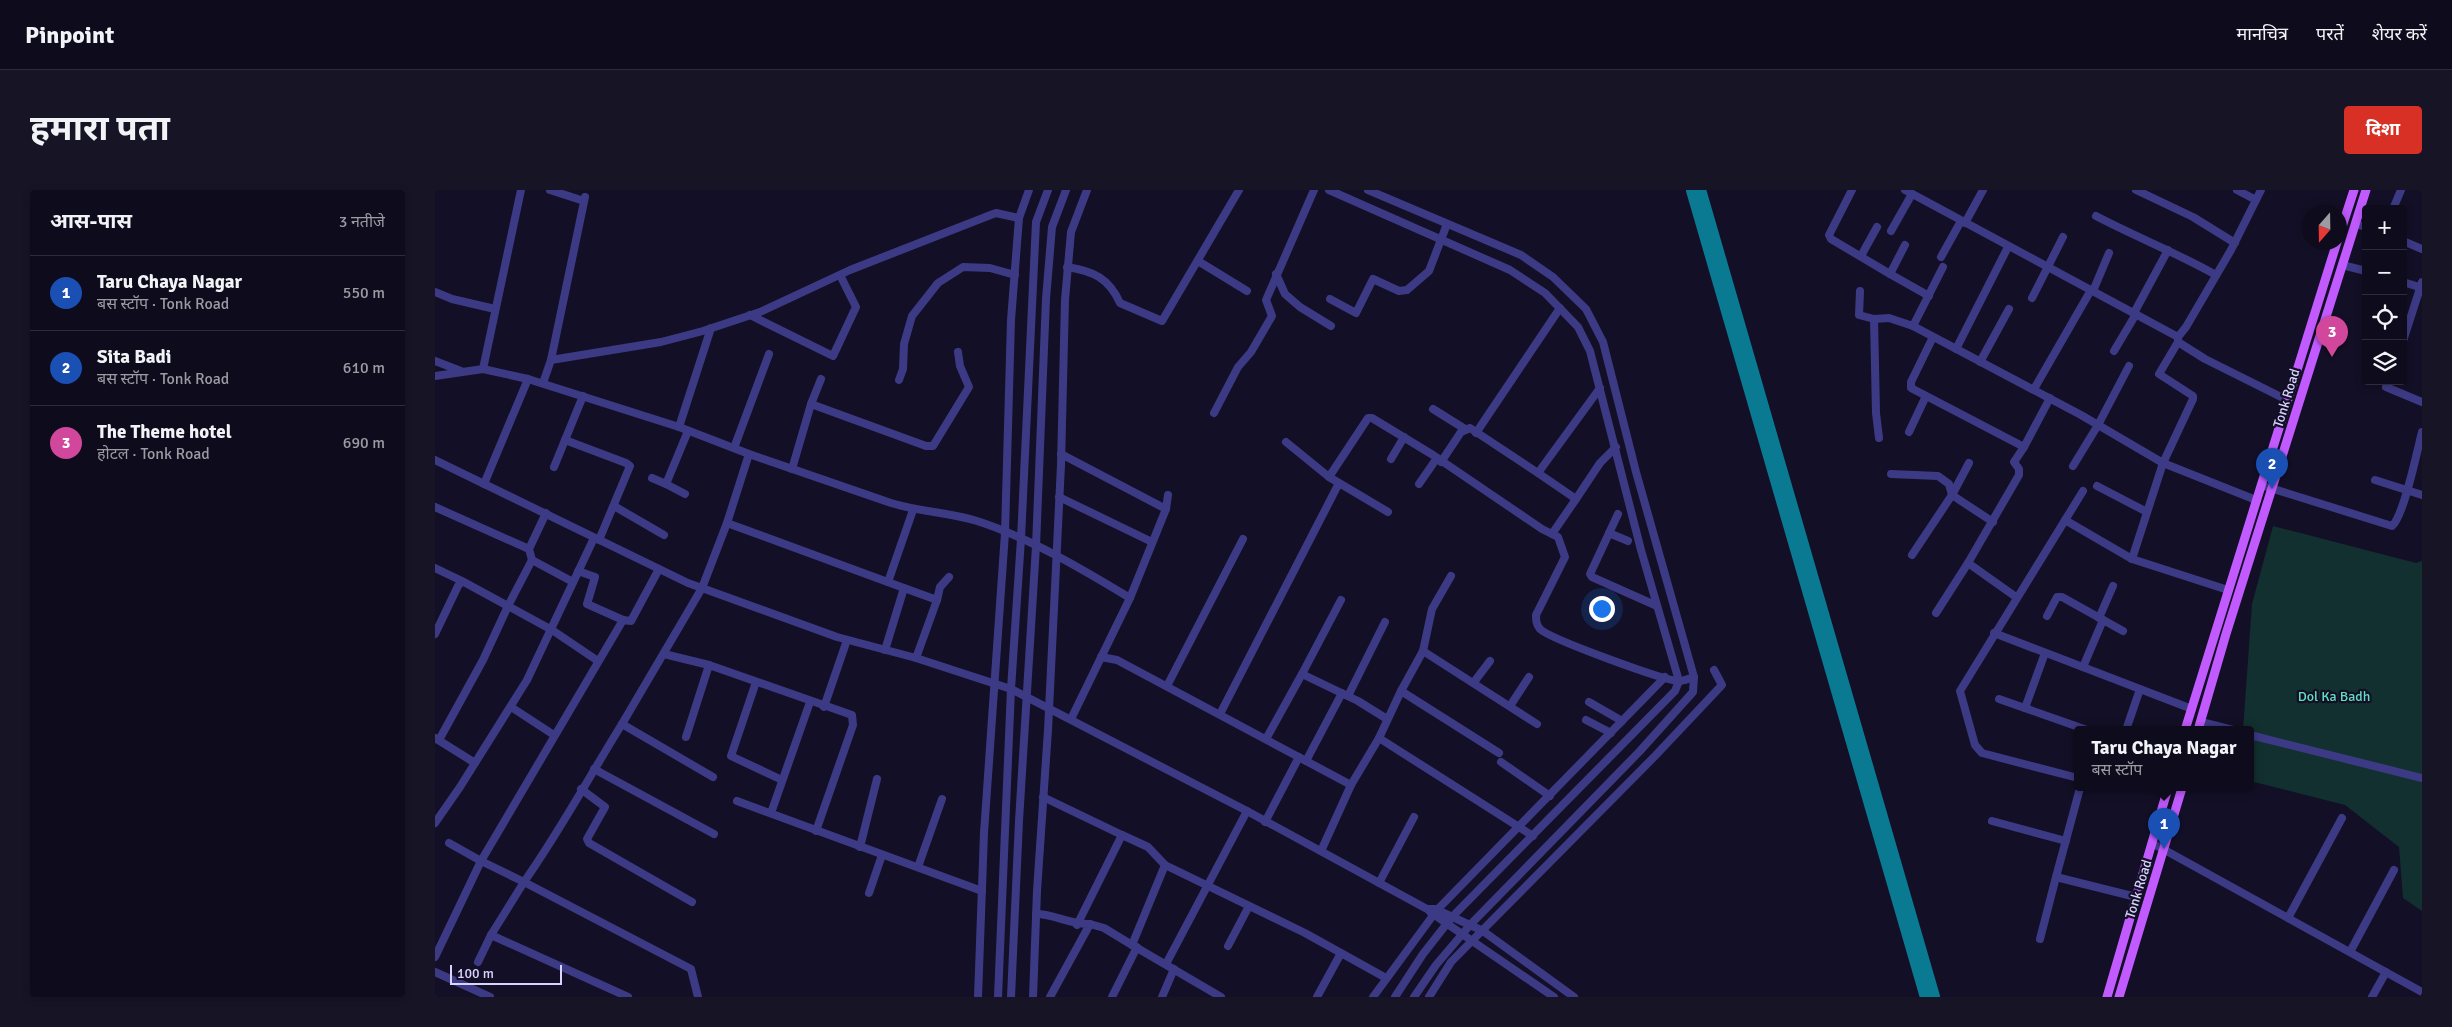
<!DOCTYPE html>
<html lang="hi">
<meta charset="utf-8">
<style>
:root{--surface:#0e0b1c;--page:#171425;--text:#f1f3f6;--muted:#9b9ba3;--line:#2e2b3b;--accent:#d93025}
body{margin:0;font-family:Signika,"Noto Sans Devanagari",sans-serif;background:var(--page);color:var(--text)}
.controls{position:absolute;right:15px;top:15px;display:grid;overflow:hidden;border-radius:5px;box-shadow:0 2px 8px #0003}
.controls button{width:45px;height:45px;display:grid;place-items:center;padding:0;border:0;border-bottom:1px solid var(--line);background:var(--surface);color:var(--text);font:25px sans-serif}
.compass{position:absolute;left:1867px;top:15px;width:45px;height:45px;border-radius:50%;background:var(--surface);box-shadow:0 2px 8px #0003;rotate:200deg}
.scale{position:absolute;left:15px;bottom:12px;width:112px;box-sizing:border-box;padding-left:5px;border:2px solid #d9d4ff;border-top:0;font-size:14px;line-height:18px;white-space:nowrap;color:#d9d4ff;-webkit-text-stroke:4px #130f26;paint-order:stroke}
.you{position:absolute;left:1166px;top:418px;width:18px;height:18px;margin:-12px;border:4px solid #fff;border-radius:50%;background:#1a73e8;box-shadow:0 0 0 8px #1a73e833}
.badge{display:grid;place-items:center;width:32px;height:32px;border-radius:50%;background:var(--accent);color:#fff;font-size:16px;font-weight:700}
.pin{position:absolute;translate:-50% -41px;filter:drop-shadow(0 1px 2px #0008)}
.pin::after{content:'';position:absolute;top:26px;width:18px;height:15px;background:inherit;clip-path:polygon(0 0,100% 0,50% 100%)}
.popup{position:absolute;left:1639px;top:536px;width:180px;height:65px;box-sizing:border-box;display:grid;place-content:center;border-radius:5px;background:var(--surface);filter:drop-shadow(0 1px 4px #0005);font-size:16px;white-space:nowrap;color:var(--muted)}
.popup b{font-size:19px;color:var(--text)}
.popup::after{content:'';position:absolute;left:50%;top:100%;margin-left:-10px;border:10px solid transparent;border-top-color:var(--surface)}
.list{margin:0;padding:0;list-style:none}
h2{display:flex;justify-content:space-between;align-items:center;height:65px;margin:0;padding:0 20px;font-size:21px}
h2 small{font-size:16px;font-weight:400;color:var(--muted)}
.list li{display:grid;grid-template-columns:32px 1fr auto;gap:15px;align-items:center;box-sizing:border-box;height:75px;padding:0 20px;border-top:1px solid var(--line)}
.list b{display:block;font-size:19px;white-space:nowrap}
.list p{margin:0;font-size:16px;white-space:nowrap;color:var(--muted)}
.list em{font-size:16px;font-style:normal;color:var(--muted)}
.icon{flex:none;width:28px;height:28px;fill:none;stroke:currentColor;stroke-width:2;stroke-linecap:round;stroke-linejoin:round}
.map{position:relative;flex:none;width:1987px;height:807px;overflow:hidden;border-radius:5px}
header{display:flex;align-items:center;gap:30px;box-sizing:border-box;height:70px;padding:0 25px;background:var(--surface);border-bottom:1px solid var(--line)}
header strong{font-size:24px}
nav{display:flex;gap:28px;margin-inline-start:auto;font-size:18px}
.intro{display:flex;align-items:center;justify-content:space-between;box-sizing:border-box;height:120px;padding:0 30px}
h1{margin:0;font-size:35px}
.button{padding:12px 22px;border-radius:5px;background:var(--accent);color:#fff;font-size:18px;font-weight:700}
main{display:flex;gap:30px;padding:0 30px}
aside{flex:1;background:var(--surface);border-radius:5px;box-shadow:0 2px 8px #0003}
.map>svg:first-child{display:block}
.green{fill:#12302f}
.lines{fill:none;stroke-linecap:round;stroke-linejoin:round}
.taxiway{stroke:#0a7a92;stroke-width:20}
.minor{stroke:#3d3a85;stroke-width:8}
.major{stroke:#c25bff;stroke-width:9}
.labels{text-anchor:middle;stroke-width:4.5;stroke-linejoin:round;paint-order:stroke}
.street-label{font-size:14px;fill:#d9d4ff;stroke:#130f26}
.park-label{font-size:14px;fill:#5fe0c0;stroke:#130f26}
</style>
<header>
<strong>Pinpoint</strong>
<nav><a>मानचित्र</a><a>परतें</a><a>शेयर करें</a></nav>
</header>
<div class="intro"><h1>हमारा पता</h1><a class="button">दिशा</a></div>
<main>
<aside>
<h2>आस-पास<small>3 नतीजे</small></h2>
<ul class="list">
<li><span class="badge" style="background:#1a4fb4">1</span><div><b>Taru Chaya Nagar</b><p>बस स्टॉप · Tonk Road</p></div><em>550 m</em></li>
<li><span class="badge" style="background:#1a4fb4">2</span><div><b>Sita Badi</b><p>बस स्टॉप · Tonk Road</p></div><em>610 m</em></li>
<li><span class="badge" style="background:#d1479c">3</span><div><b>The Theme hotel</b><p>होटल · Tonk Road</p></div><em>690 m</em></li>
</ul>
</aside>
<div class="map">
<svg width="1987" height="807" viewBox="0 0 1987 807">
<rect width="100%" height="100%" fill="#130f26"/>
<polygon class="green" points="1838,336 1981,373 1987,371 1987,721 1968,708 1964,657 1910,615 1815,591 1815,540 1808,540 1817,414"/>
<g class="lines">
<polyline class="taxiway" points="1261,0 1495,807"/>
<g class="minor">
<polyline points="115,0 149,11"/>
<polyline points="894,0 1075,80 1110,103 1143,137 1155,161 1206,360 1244,491 1240,501 1017,727 988,764 960,807"/>
<polyline points="933,0 1086,65 1118,87 1151,119 1168,152 1201,282 1259,487 1258,502 1204,562 1035,735 1001,775 979,807"/>
<polyline points="1417,0 1394,45 1396,49 1455,84"/>
<polyline points="1470,0 1743,147 1743,152 1770,169 1852,210"/>
<polyline points="1701,0 1758,27 1800,53"/>
<polyline points="1802,0 1821,10"/>
<polyline points="1958,19 1966,0"/>
<path d="M1661,26C1701,47 1742,63 1781,85"/>
<polyline points="1530,33 1548,0"/>
<polyline points="1920,34 1931,37"/>
<polyline points="1456,41 1477,4"/>
<polyline points="1968,51 1987,59"/>
<polyline points="1470,55 1455,84 1494,106"/>
<polyline points="1426,66 1442,37"/>
<polyline points="1506,67 1526,31"/>
<polyline points="763,71 812,101"/>
<polyline points="1907,75 1931,81"/>
<path d="M632,77C658,81 674,88 685,113L727,131L804,0"/>
<polyline points="841,84 850,104 865,117 896,136"/>
<polyline points="1968,92 1987,98"/>
<polyline points="1425,101 1424,125 1439,129"/>
<polyline points="1658,101 1674,63"/>
<polyline points="0,102 17,109 60,119"/>
<polyline points="1597,108 1628,47"/>
<polyline points="895,109 921,123 938,89 964,101 972,100 994,81 1012,34"/>
<polyline points="1699,123 1733,60"/>
<polyline points="315,125 398,166 421,117 405,85"/>
<polyline points="1478,136 1508,77"/>
<polyline points="1498,147 1476,192 1476,198 1589,257 1615,208"/>
<polyline points="1743,147 1751,137 1796,60 1826,0"/>
<polyline points="1968,151 1987,92"/>
<polyline points="1521,159 1573,57"/>
<polyline points="1679,161 1701,124"/>
<polyline points="116,170 226,152 268,141 325,122 415,80 553,26 561,23 584,28"/>
<polyline points="0,171 26,181"/>
<polyline points="1545,172 1574,119"/>
<polyline points="48,179 86,0"/>
<path d="M0,186L48,179L93,189L244,237L314,264L456,313C485,322 514,322 542,331C595,348 647,379 695,408"/>
<polyline points="464,190 468,179 469,154 477,126 503,93 528,77 555,78 580,85"/>
<polyline points="108,193 116,170 150,7"/>
<polyline points="1951,197 1987,212"/>
<polyline points="1165,198 1103,283 1141,309 1165,273 1181,257"/>
<polyline points="1599,199 1656,100"/>
<polyline points="376,214 386,189"/>
<polyline points="998,219 1030,239"/>
<polyline points="779,223 803,177 816,162 837,126 831,110 879,0"/>
<polyline points="244,237 276,138"/>
<polyline points="1474,242 1491,206"/>
<polyline points="1041,243 1125,118"/>
<polyline points="1444,248 1441,223 1439,129 1454,128 1478,136 1646,225 1728,273 1758,209 1758,206 1724,184 1743,152"/>
<polyline points="130,250 191,273 195,276 164,350"/>
<polyline points="851,252 894,287"/>
<polyline points="299,258 334,164"/>
<polyline points="626,264 731,319"/>
<polyline points="956,269 969,247"/>
<polyline points="0,270 253,393 402,447 481,468 576,499 812,621 992,719 1000,719 1048,741 1139,807"/>
<polyline points="1006,272 1026,242 1035,238 1103,283"/>
<polyline points="1638,276 1663,235 1694,176"/>
<polyline points="119,277 148,206"/>
<polyline points="357,279 376,214 491,256 498,256 534,197 525,176 523,162"/>
<polyline points="1456,284 1503,286 1514,294 1517,305"/>
<polyline points="217,288 231,294 253,241"/>
<polyline points="1940,290 1987,305"/>
<polyline points="49,294 93,189"/>
<polyline points="231,294 250,304"/>
<polyline points="984,294 1002,268"/>
<path d="M1826,295L1957,336C1969,326 1982,261 1987,242"/>
<polyline points="1662,296 1712,322"/>
<polyline points="1517,305 1534,273"/>
<polyline points="624,307 717,352"/>
<polyline points="179,316 229,345"/>
<polyline points="0,317 94,359"/>
<path d="M953,322L894,287L933,228H937L998,265L1107,339L1123,347L1130,367L1101,425C1101,430 1101,434 1105,439C1115,449 1230,491 1244,491C1249,491 1255,488 1259,487"/>
<polyline points="111,323 94,359 97,370 138,392"/>
<polyline points="1183,324 1155,384 1157,387 1222,416"/>
<polyline points="1630,330 1697,369 1793,400"/>
<polyline points="292,333 469,398 450,460"/>
<polyline points="1174,343 1193,351"/>
<polyline points="1117,344 1141,309"/>
<polyline points="1477,365 1517,305 1558,332"/>
<polyline points="1697,369 1728,273 1821,310"/>
<polyline points="1533,373 1584,285 1584,279 1579,272 1589,257"/>
<polyline points="0,378 27,391"/>
<polyline points="143,381 160,387 152,414 188,430"/>
<polyline points="453,392 478,320"/>
<polyline points="469,398 502,410 481,468"/>
<polyline points="502,410 505,397 514,387"/>
<polyline points="1501,423 1533,373 1581,407"/>
<polyline points="1612,426 1622,407 1627,407 1688,441"/>
<polyline points="1664,428 1678,396"/>
<polyline points="1559,443 1757,519"/>
<polyline points="0,444 23,396 27,391 117,440 163,471"/>
<polyline points="988,461 1102,534"/>
<polyline points="229,464 274,475"/>
<polyline points="666,467 682,470 916,595 886,661"/>
<polyline points="1648,477 1668,430"/>
<polyline points="867,484 906,410"/>
<polyline points="321,492 296,566 347,590"/>
<polyline points="1039,492 1055,471"/>
<polyline points="732,496 808,349"/>
<polyline points="966,501 988,461 997,419 1016,386"/>
<polyline points="913,506 950,432"/>
<polyline points="1564,509 1652,540"/>
<polyline points="1154,512 1187,531"/>
<polyline points="1075,516 1094,487"/>
<polyline points="76,517 119,545"/>
<polyline points="389,517 412,450"/>
<polyline points="1590,518 1610,463"/>
<polyline points="785,524 903,295"/>
<polyline points="636,529 695,408 731,319 733,305"/>
<polyline points="1151,530 1176,543"/>
<polyline points="1766,532 1798,540"/>
<polyline points="187,534 267,398 292,333 314,264"/>
<polyline points="1691,540 1705,499"/>
<polyline points="1815,545 1987,588"/>
<polyline points="251,547 274,475 417,525 418,535 381,641"/>
<polyline points="0,548 40,573"/>
<polyline points="944,548 966,501 1064,563"/>
<polyline points="831,549 867,484 923,511 952,529"/>
<polyline points="4,550 48,470 73,416 97,370"/>
<polyline points="871,571 907,503"/>
<polyline points="1066,572 1115,606"/>
<polyline points="159,579 279,644"/>
<polyline points="1643,588 1547,563 1540,555 1525,501 1648,301"/>
<polyline points="916,595 944,548 1098,646"/>
<polyline points="146,599 170,617 152,649 154,653 257,712"/>
<polyline points="608,607 687,645"/>
<polyline points="302,611 547,701"/>
<polyline points="336,623 375,512"/>
<polyline points="1557,631 1631,651"/>
<polyline points="830,632 864,567"/>
<polyline points="0,633 25,597 92,490 159,348"/>
<polyline points="14,653 46,671 188,430 196,431 224,379"/>
<polyline points="1717,653 1987,802"/>
<polyline points="425,657 442,589"/>
<polyline points="730,675 870,743 951,788"/>
<polyline points="483,677 507,609"/>
<polyline points="1621,687 1645,598"/>
<polyline points="944,693 979,627"/>
<polyline points="434,703 447,665"/>
<polyline points="995,722 1119,807"/>
<path d="M601,724C620,724 636,735 655,734L615,807"/>
<polyline points="1853,728 1907,628"/>
<polyline points="642,735 687,645 713,657 730,675 697,755 669,738 655,734"/>
<polyline points="1605,749 1621,687 1701,707"/>
<polyline points="697,755 786,807"/>
<polyline points="793,756 814,716"/>
<polyline points="1915,762 1959,680"/>
<path d="M0,767L46,671L89,692C125,641 154,587 187,534L278,587"/>
<polyline points="43,772 56,745"/>
<polyline points="731,774 812,621"/>
<polyline points="0,782 55,807"/>
<polyline points="193,807 56,745 89,692 256,779 263,807"/>
<polyline points="543,807 549,643 570,343 576,130 584,28 594,0"/>
<polyline points="563,807 576,499 586,349 601,32 613,0"/>
<polyline points="576,807 584,631 601,356 611,109 617,37 631,0"/>
<polyline points="598,807 602,701 613,540 626,275 630,110 636,42 652,0"/>
<polyline points="677,807 702,757"/>
<polyline points="727,807 739,779"/>
<polyline points="882,807 906,763"/>
<polyline points="938,807 1002,720 1230,487"/>
<polyline points="994,807 1016,772 1220,566 1287,495 1279,480"/>
<polyline points="1937,807 1951,782"/>
</g>
<g class="major">
<polyline points="1904,46 1919,0"/>
<polyline points="1750,540 1902,52"/>
<polyline points="1763,540 1791,444 1931,0"/>
<polyline points="1672,807 1733,598"/>
<polyline points="1684,807 1747,598"/>
</g>
</g>
<g class="labels">
<g class="street-label">
<text transform="translate(1851 208) rotate(-73)" y="5">Tonk Road</text>
<text transform="translate(1703 699) rotate(-73)" y="5">Tonk Road</text>
</g>
<g class="park-label">
<text x="1899" y="511">Dol Ka Badh</text>
</g>
</g>
</svg>
<div class="controls">
<button>+</button>
<button>−</button>
<button><svg class="icon" aria-label="locate" viewBox="0 0 24 24"><circle cx="12" cy="12" r="6"/><path d="M12 2v4M12 18v4M2 12h4M18 12h4"/></svg></button>
<button><svg class="icon" aria-label="layers" viewBox="0 0 24 24"><path d="M12 4l9 5-9 5-9-5zM3 14l9 5 9-5"/></svg></button>
</div>
<svg class="compass" viewBox="-18 -18 36 36"><path d="M0-13l5 13h-10z" fill="#e53935"/><path d="M0 13l5-13h-10z" fill="#9b9ba3"/></svg>
<div class="scale">100 m</div>
<div class="you"></div>
<div class="pin badge" style="left:1729px;top:659px;background:#1a4fb4">1</div>
<div class="popup"><b>Taru Chaya Nagar</b>बस स्टॉप</div>
<div class="pin badge" style="left:1837px;top:299px;background:#1a4fb4">2</div>
<div class="pin badge" style="left:1897px;top:167px;background:#d1479c">3</div>
</div>
</main>
